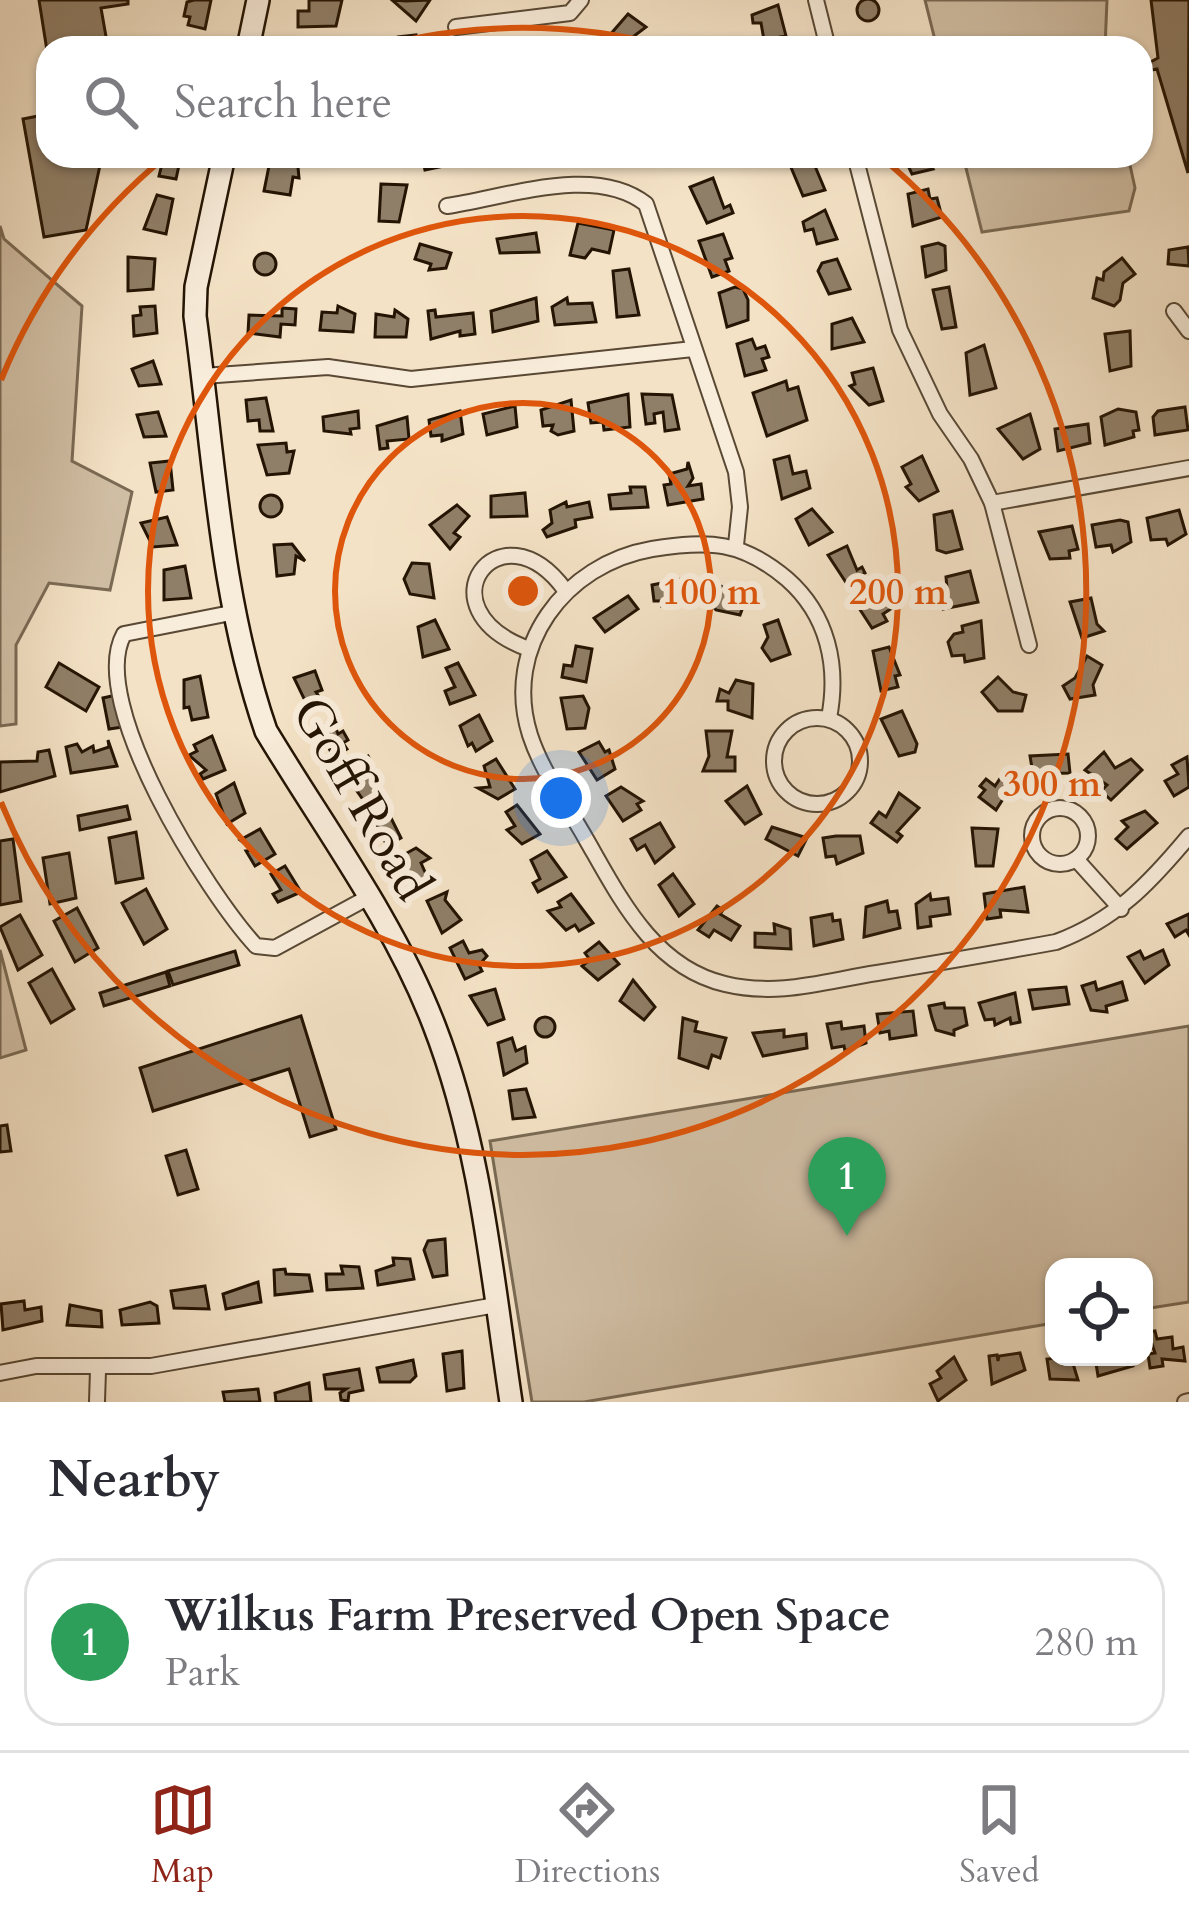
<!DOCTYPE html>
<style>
:root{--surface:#fff;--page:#f2f2f3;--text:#2b2b33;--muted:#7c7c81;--line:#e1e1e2;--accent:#8f2418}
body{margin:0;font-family:Cardo,serif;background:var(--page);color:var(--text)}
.controls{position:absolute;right:36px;bottom:36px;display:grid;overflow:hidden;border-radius:24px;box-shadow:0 3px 9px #0004}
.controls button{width:108px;height:108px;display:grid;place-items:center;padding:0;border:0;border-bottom:3px solid var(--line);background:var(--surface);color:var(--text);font:60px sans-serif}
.you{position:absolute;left:561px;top:798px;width:42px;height:42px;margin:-30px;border:9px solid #fff;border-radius:50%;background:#1a73e8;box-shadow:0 0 0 18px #1a73e833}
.badge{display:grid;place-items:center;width:78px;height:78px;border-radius:50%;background:var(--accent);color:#fff;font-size:39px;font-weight:700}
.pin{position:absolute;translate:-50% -99px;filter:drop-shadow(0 3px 6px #0008)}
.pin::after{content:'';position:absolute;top:63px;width:42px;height:36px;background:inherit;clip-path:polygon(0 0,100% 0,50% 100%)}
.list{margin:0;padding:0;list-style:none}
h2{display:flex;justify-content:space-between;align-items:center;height:156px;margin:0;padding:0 48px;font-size:51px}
h2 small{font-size:39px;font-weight:400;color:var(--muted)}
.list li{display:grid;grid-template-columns:78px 1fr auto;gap:36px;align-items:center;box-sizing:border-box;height:168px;margin:0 24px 24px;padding:0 24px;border:3px solid var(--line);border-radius:36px}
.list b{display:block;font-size:45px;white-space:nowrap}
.list p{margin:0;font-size:39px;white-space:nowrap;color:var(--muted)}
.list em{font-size:39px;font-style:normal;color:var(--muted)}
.icon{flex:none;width:66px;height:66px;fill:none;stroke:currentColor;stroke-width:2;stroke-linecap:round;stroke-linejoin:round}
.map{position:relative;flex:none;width:1189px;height:1402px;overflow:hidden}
.search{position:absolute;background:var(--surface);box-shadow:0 3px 9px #0004;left:36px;right:36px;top:36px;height:132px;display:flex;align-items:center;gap:30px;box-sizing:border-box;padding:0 42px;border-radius:36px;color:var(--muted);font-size:45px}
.sheet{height:348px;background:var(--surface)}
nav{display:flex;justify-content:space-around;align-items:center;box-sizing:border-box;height:168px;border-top:3px solid var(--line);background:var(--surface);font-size:33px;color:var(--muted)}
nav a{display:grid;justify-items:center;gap:6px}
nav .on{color:var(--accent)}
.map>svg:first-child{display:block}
.green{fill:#d1bfa5;stroke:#7a6a54;stroke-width:3}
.building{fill:#907f68;stroke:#241403;stroke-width:3}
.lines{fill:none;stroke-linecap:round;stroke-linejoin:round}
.street-casing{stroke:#584834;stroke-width:18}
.secondary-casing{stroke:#241403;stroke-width:26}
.street{stroke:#f8ecda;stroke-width:14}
.secondary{stroke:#f8ecda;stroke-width:21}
.ring{fill:none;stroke:#de560c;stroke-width:6}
.labels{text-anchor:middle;stroke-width:12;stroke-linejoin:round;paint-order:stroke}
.street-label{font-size:51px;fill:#241403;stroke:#f8ecda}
.centre{fill:#de560c;stroke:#f8ecda;stroke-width:6}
.ring-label{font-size:36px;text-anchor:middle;font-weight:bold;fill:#de560c;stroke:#f8ecda;stroke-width:12;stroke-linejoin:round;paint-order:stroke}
</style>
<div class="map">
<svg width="1189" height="1402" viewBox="0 0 1189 1402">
<rect width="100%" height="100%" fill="#f4e2c6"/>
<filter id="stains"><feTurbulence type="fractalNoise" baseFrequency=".00167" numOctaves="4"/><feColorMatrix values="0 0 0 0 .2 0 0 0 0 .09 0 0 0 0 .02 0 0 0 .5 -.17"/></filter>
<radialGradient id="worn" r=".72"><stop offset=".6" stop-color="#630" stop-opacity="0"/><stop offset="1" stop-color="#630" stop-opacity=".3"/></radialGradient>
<g class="green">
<polygon points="925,0 1107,0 1105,48 937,48"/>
<polygon points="963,156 1128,156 1135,188 1129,211 982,232"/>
<polygon points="0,226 4,239 82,306 72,461 132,492 110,590 49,583 16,645 16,724 0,726"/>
<polygon points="0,950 26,1050 0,1058"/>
<polygon points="1189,1026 1189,1302 1144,1309 1144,1267 1054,1267 1054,1323 584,1402 532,1402 490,1141"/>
</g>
<g class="building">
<circle cx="868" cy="10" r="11"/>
<polygon points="39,0 128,0 128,4 101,8 108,48 48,48 48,57"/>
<polygon points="194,0 211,0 205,29 188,25 190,17 184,16 187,2"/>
<polygon points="309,0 342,0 336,26 298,27 298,11 309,11"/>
<polygon points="392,0 406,1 430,0 416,21"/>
<polygon points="1151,0 1189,0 1188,173 1157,69 1142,72 1141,67 1158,58"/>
<polygon points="778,5 786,36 764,40 761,23 753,23 752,15"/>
<polygon points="628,14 646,27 634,36 639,39 633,48 622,48 609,36"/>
<polygon points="416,35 417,48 393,48 398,37"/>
<polygon points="48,114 48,156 102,156 86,230 44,237 23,119"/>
<polygon points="164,156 181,156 176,179 159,176"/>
<polygon points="271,156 297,156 299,178 293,177 290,195 264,191"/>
<polygon points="422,156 462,156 463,162 425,170"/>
<polygon points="893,156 924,156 933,169 912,174 904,157"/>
<polygon points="812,159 825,190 803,196 790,165"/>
<polygon points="713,178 724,208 730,205 733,213 707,223 690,187"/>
<polygon points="381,184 407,185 399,222 379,221"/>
<polygon points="928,189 930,199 937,198 942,217 913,226 908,194"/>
<polygon points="157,195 173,199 166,234 144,229"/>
<polygon points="825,210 837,239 817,244 813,229 805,231 803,222"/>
<polygon points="578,223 614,230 609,253 592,249 585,258 570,255"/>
<polygon points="536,233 539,252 500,253 497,239"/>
<polygon points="723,234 732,258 725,260 729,271 712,277 699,241"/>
<polygon points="938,243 945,246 946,270 926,277 922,247"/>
<polygon points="420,244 451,253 446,268 429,270 431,264 415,259"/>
<polygon points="1188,247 1189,266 1168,264 1169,250"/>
<circle cx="265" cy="264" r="11"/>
<polygon points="128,257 155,259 153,289 128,291"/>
<polygon points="1122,258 1135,274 1123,283 1120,300 1114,306 1093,298 1097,278 1103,280 1104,272"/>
<polygon points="837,259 850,289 829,294 818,271 822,263"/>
<polygon points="629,269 639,315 617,317 613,271"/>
<polygon points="735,287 743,289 748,300 748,320 727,327 719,293"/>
<polygon points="949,287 956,327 942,329 933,290"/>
<polygon points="536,298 538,321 493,332 491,311"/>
<polygon points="567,298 568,304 592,303 596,322 555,325 552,307"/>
<polygon points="155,306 157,333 134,336 133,316 141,315 140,307"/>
<polygon points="338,306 355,314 353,332 320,330 322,312 337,313"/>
<polygon points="282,308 296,309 295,325 281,324 280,337 248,333 249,315 282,316"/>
<polygon points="395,310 408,319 406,337 375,337 376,314 394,317"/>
<polygon points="435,310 436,317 473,313 475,334 460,336 460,331 431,339 428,311"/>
<polygon points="852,318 864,342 832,349 832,324"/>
<polygon points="1130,331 1131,366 1110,371 1105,334"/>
<polygon points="752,339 756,349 765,346 769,357 762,359 766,370 745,376 737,344"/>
<polygon points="984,345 996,388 970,395 966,353"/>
<polygon points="153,361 161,384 139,386 132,369"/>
<polygon points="873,368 883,401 869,405 850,386 855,384 852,373"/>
<polygon points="786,381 788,390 798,387 807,420 767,436 753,393"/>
<polygon points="628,394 630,427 604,430 603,422 591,423 588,403"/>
<polygon points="642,394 672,395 679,429 665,431 663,412 654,414 655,423 646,424"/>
<polygon points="266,398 273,431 260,431 259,420 248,421 246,400"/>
<polygon points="571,400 574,431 558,435 551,431 553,425 543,426 541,410"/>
<polygon points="515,406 517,427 487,435 483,414"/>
<polygon points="1185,407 1188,430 1155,435 1153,417 1158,411"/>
<polygon points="1118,409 1136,412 1139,430 1133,431 1134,437 1105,445 1101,417"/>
<polygon points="358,411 359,428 350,429 351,434 324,431 323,417"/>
<polygon points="460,411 463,434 442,441 442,435 431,436 429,420"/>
<polygon points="158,412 166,436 144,437 137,415"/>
<polygon points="1030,414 1040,449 1023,459 998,429"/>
<polygon points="407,417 409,439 387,441 388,448 380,449 377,426"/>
<polygon points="1088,424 1090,443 1058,451 1055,429"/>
<polygon points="286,443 287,452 294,451 289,473 267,475 258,445"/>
<polygon points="789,456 793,474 806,471 810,488 782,499 774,460"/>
<polygon points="922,456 938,491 919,501 906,487 911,484 902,467"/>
<polygon points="170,461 173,490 156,492 150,463"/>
<polygon points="688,462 693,478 688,486 701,484 703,499 668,505 664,485 671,484 669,474 687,469"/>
<polygon points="630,487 645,487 648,507 611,509 609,495 631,493"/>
<polygon points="525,493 527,516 491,517 491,496"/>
<circle cx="271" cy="506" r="11"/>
<polygon points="566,502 567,507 589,502 592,517 575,520 576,527 547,537 543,530 552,523 550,510"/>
<polygon points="457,505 469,516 454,533 460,537 450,549 430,525"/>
<polygon points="812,509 832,532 809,545 796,519"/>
<polygon points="1179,510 1186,534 1168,545 1166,539 1151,540 1147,518"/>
<polygon points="952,511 962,549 946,553 937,550 934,515"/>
<polygon points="167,517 177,545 153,547 141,523"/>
<polygon points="1120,520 1128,522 1131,542 1113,552 1111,545 1096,547 1092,525"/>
<polygon points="1072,526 1078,549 1069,551 1070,558 1050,559 1039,532"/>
<polygon points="292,544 305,561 296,556 294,574 277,576 274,545"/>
<polygon points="847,546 857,570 862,567 865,573 847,584 828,555"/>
<polygon points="412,563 429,564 434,598 410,594 404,579"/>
<polygon points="185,566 191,598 164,600 164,570"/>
<polygon points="970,571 978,602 943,609 940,600 948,599 946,577"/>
<polygon points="686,578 688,600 662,606 662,601 654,601 652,585"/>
<polygon points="713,582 746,599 740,615 716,610 706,599"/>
<polygon points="875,593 892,608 883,614 887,621 872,628 855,602"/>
<polygon points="628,596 638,609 605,632 594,618"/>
<polygon points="1091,598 1097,624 1104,631 1082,638 1070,602"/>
<polygon points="435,620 449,649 423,657 418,627"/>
<polygon points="778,620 790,654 771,661 762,648 768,637 764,625"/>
<polygon points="981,621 984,658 965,662 964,655 952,656 948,642 954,634 963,632 962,626"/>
<polygon points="576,646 592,649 586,682 562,677 564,665 572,666"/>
<polygon points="889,647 900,675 895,676 898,687 881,691 873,651"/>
<polygon points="1087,656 1102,665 1093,685 1095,695 1070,699 1063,686 1075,678"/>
<polygon points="59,663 99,687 86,711 46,687"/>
<polygon points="458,663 475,695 450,704 445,691 455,687 446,668"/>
<polygon points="315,671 322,690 316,692 325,706 310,711 294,678"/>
<polygon points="200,676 208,717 192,720 189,707 184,708 184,680"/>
<polygon points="998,677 1013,692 1026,695 1022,711 998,711 982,692"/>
<polygon points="736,680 753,684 752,718 728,710 728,701 717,701 720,689 729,693"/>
<polygon points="116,695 123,727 109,729 103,698"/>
<polygon points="583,696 589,708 585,728 567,729 561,698"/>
<polygon points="902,711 917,744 915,752 899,756 881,719"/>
<polygon points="479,715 492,741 476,751 472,743 468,746 460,726"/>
<polygon points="333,720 338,734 343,731 348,740 343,743 347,749 333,757 320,728"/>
<polygon points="706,731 732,731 727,757 735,757 735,771 703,771 709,756"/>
<polygon points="212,736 225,770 203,779 200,774 206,770 189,755 197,751 194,745"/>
<polygon points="108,740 117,766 71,773 66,747 77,744 82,752 93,746 94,752 109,747"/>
<polygon points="599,742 605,752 609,750 615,769 597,780 579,752"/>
<polygon points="49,750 55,776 0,792 0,762 37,761 38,752"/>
<polygon points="1104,752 1115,768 1131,759 1142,770 1111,800 1101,791 1107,785 1085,770"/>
<polygon points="1068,754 1070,773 1033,774 1030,756"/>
<polygon points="368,756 379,778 373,781 374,795 364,801 342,770"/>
<polygon points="1187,757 1189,787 1174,796 1165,781 1178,774 1172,765"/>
<polygon points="496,759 515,789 498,799 478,788 490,787 484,766"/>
<polygon points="1005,771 1015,780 996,810 979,797 985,790 980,786 986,779 995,786"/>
<polygon points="234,783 245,813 227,824 216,794"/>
<polygon points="747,786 761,814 745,824 726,801"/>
<polygon points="621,787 643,801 637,804 641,810 623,821 606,796"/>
<polygon points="899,793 919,808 897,832 902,836 897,842 871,823 879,812 886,817"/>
<polygon points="517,805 540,834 522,844 507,830 515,826 506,812"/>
<polygon points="127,806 130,819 80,830 78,816"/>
<polygon points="385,806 401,838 387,846 372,814"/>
<polygon points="1145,811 1157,823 1127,849 1116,839 1128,827 1122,821"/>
<polygon points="660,823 674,847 655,863 645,845 637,850 631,839"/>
<polygon points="772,827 807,838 798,856 766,839"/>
<polygon points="972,828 998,829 993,866 976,866"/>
<polygon points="260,829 275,854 255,866 246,851 253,850 240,840"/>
<polygon points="136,832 143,878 116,883 109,838"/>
<polygon points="836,836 860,836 863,853 837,864 835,856 826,857 823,838"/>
<polygon points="13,839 21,901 0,905 0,841"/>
<polygon points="416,848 430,858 421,863 429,881 416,889 398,858"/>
<polygon points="547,851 566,877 538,892 533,883 540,879 531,860"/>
<polygon points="69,853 76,898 50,904 43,858"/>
<polygon points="285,866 301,892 278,902 273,894 281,890 271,874"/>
<polygon points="673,874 694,904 679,916 659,885"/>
<polygon points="1024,887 1028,912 1000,910 1001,917 987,919 984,894"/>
<polygon points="146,889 167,929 144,944 122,903"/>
<polygon points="447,892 445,900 461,920 442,933 427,901"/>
<polygon points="571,894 593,923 579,931 575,925 566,930 548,911 561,907 558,902"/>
<polygon points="930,894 931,900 948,898 950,914 930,917 931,926 918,928 916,904"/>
<polygon points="887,901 889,912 897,911 900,928 864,937 866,907"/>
<polygon points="717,906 723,910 720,914 740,926 731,940 714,930 709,937 698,930"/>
<polygon points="77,908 98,948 75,962 54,921"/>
<polygon points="832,914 833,921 840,920 843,939 814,946 811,918"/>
<polygon points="1189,914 1189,935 1186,930 1175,937 1167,924"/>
<polygon points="20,915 42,955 18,970 0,927"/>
<polygon points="774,924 790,929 791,949 755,947 755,933 775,934"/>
<polygon points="463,941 469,953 482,950 487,956 479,965 482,971 465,979 450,948"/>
<polygon points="599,942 619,964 598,980 582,966 590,960 585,953"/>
<polygon points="1163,950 1169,965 1145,983 1128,957 1140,951 1144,959"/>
<polygon points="235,951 239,965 173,985 168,971"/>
<polygon points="52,969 74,1009 51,1023 29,983"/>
<polygon points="166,972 170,986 104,1006 100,993"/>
<polygon points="633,980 655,1007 644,1020 620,1001"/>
<polygon points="1095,982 1097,990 1122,982 1127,1000 1106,1006 1107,1012 1091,1010 1082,986"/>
<polygon points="1066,987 1069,1004 1033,1009 1029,990"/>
<polygon points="495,989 504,1019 488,1025 470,996"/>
<polygon points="1015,993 1020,1022 1011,1024 1010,1018 995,1025 994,1019 985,1020 979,1003"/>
<polygon points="944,1003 945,1008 964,1008 967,1025 954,1030 954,1035 936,1030 932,1018 929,1006"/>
<polygon points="913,1011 916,1035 890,1039 889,1031 880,1033 877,1014"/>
<polygon points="301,1016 336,1129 310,1137 289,1069 153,1111 140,1068"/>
<circle cx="545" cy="1027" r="10"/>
<polygon points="683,1018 697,1022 695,1031 726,1038 720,1058 712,1055 708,1068 679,1058"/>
<polygon points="841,1022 842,1029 864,1026 866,1043 845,1051 844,1046 832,1048 827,1024"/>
<polygon points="784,1030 784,1037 806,1034 807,1048 763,1056 753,1033"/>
<polygon points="512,1038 516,1051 525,1047 527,1063 504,1075 498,1043"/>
<polygon points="526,1089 535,1117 513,1119 509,1091"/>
<polygon points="7,1125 11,1151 0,1152 0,1126"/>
<polygon points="186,1150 198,1189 178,1195 166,1156"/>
<polygon points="445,1239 447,1275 433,1277 424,1250 428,1241"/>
<polygon points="393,1258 410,1259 414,1279 378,1285 376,1271 394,1265"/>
<polygon points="341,1266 359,1267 363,1288 327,1290 326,1274 343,1274"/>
<polygon points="285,1269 286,1274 309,1275 312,1291 275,1295 274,1270"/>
<polygon points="258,1282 261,1302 226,1309 223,1294"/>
<polygon points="205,1286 209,1309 174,1308 171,1291"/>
<polygon points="24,1301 25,1310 41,1307 42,1321 3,1330 1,1304"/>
<polygon points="150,1302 157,1306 159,1323 122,1325 120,1310"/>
<polygon points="70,1305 101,1311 102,1327 67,1325"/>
<polygon points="1155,1331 1157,1339 1172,1337 1173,1349 1183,1347 1185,1361 1162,1359 1163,1366 1150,1368 1148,1354 1155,1353 1148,1332"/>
<polygon points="462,1351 464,1388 447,1391 443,1354"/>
<polygon points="1020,1353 1025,1370 992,1384 989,1356 997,1355 998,1361 999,1356"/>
<polygon points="954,1357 966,1380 938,1401 930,1384 941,1378 937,1371"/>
<polygon points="1071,1357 1078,1380 1050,1379 1047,1359"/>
<polygon points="1095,1357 1131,1357 1133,1366 1098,1376"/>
<polygon points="413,1360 416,1376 410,1382 380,1382 377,1368"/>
<polygon points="359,1369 363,1390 349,1393 348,1401 341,1400 340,1393 346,1389 326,1389 324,1375"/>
<polygon points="309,1383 311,1402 276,1402 275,1393"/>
<polygon points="258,1389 260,1402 225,1402 223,1392"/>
</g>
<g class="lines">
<g class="street-casing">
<g id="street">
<polyline points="816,0 828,48"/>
<polyline points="456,27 570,13 581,0"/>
<polyline points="855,156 900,330 940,414 971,459 992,503 1029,645"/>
<path d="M447,206C508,197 595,164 646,204L736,472L740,507L736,545"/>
<polyline points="1174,311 1189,331"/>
<polyline points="203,376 328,367 411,379 693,349"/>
<polyline points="992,503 1189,468"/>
<path d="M236,612L124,634C86,702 208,894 256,946L275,948L367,898"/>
<path d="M529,649C418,609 500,501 565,590"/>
<circle cx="817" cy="761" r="43"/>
<path d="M829,718C839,666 828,615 787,579C742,541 710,540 652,549C565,564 502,647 530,735C542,772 567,805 586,839C620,898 653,967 725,984C779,997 825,981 877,973C937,963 996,953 1056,942C1115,920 1149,884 1189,836"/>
<circle cx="1060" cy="836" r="28"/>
<polyline points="1076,859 1121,909"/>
<polyline points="0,1373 36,1366 151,1366 496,1305"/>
<polyline points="97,1402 98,1370"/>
<polyline points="1185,1402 1189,1401"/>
</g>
</g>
<g class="secondary-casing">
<g id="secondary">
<polyline points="248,48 258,0"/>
<path d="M224,156L196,287L195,316C214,456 220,597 266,731C323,826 394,921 434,1025C481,1146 492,1276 511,1402"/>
</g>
</g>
<use href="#street" class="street"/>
<use href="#secondary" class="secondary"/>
</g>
<g class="ring">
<circle cx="523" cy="591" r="188"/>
<circle cx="523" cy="591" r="375"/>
<path d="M1 380A563 563 0 0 1 165 157M377 47A563 563 0 0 1 669 47M881 157A563 563 0 1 1 1 802"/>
</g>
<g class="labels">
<g class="street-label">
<text transform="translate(363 798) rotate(60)" y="18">Goff Road</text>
</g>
</g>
<circle cx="523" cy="591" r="18" class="centre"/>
<g class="ring-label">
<text x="711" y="604">100 m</text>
<text x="898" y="604">200 m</text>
<text x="1052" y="796">300 m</text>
</g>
<rect width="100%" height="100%" filter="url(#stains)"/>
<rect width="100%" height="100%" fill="url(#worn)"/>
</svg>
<div class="controls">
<button><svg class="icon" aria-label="locate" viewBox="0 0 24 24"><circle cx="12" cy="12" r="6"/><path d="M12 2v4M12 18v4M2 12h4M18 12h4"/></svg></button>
</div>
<div class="you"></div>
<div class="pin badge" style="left:847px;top:1236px;background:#2e9e5b">1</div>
<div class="search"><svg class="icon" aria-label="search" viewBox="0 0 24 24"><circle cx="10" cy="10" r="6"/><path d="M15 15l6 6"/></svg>Search here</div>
</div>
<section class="sheet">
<h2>Nearby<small></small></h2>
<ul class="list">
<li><span class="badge" style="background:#2e9e5b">1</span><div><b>Wilkus Farm Preserved Open Space</b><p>Park</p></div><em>280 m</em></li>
</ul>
</section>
<nav>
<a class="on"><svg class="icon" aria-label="map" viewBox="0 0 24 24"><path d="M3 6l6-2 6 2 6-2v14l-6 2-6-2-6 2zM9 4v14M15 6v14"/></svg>Map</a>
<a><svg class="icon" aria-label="directions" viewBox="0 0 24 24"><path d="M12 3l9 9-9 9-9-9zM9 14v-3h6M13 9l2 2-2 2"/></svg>Directions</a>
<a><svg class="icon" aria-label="saved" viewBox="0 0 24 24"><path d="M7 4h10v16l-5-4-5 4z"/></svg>Saved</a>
</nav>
